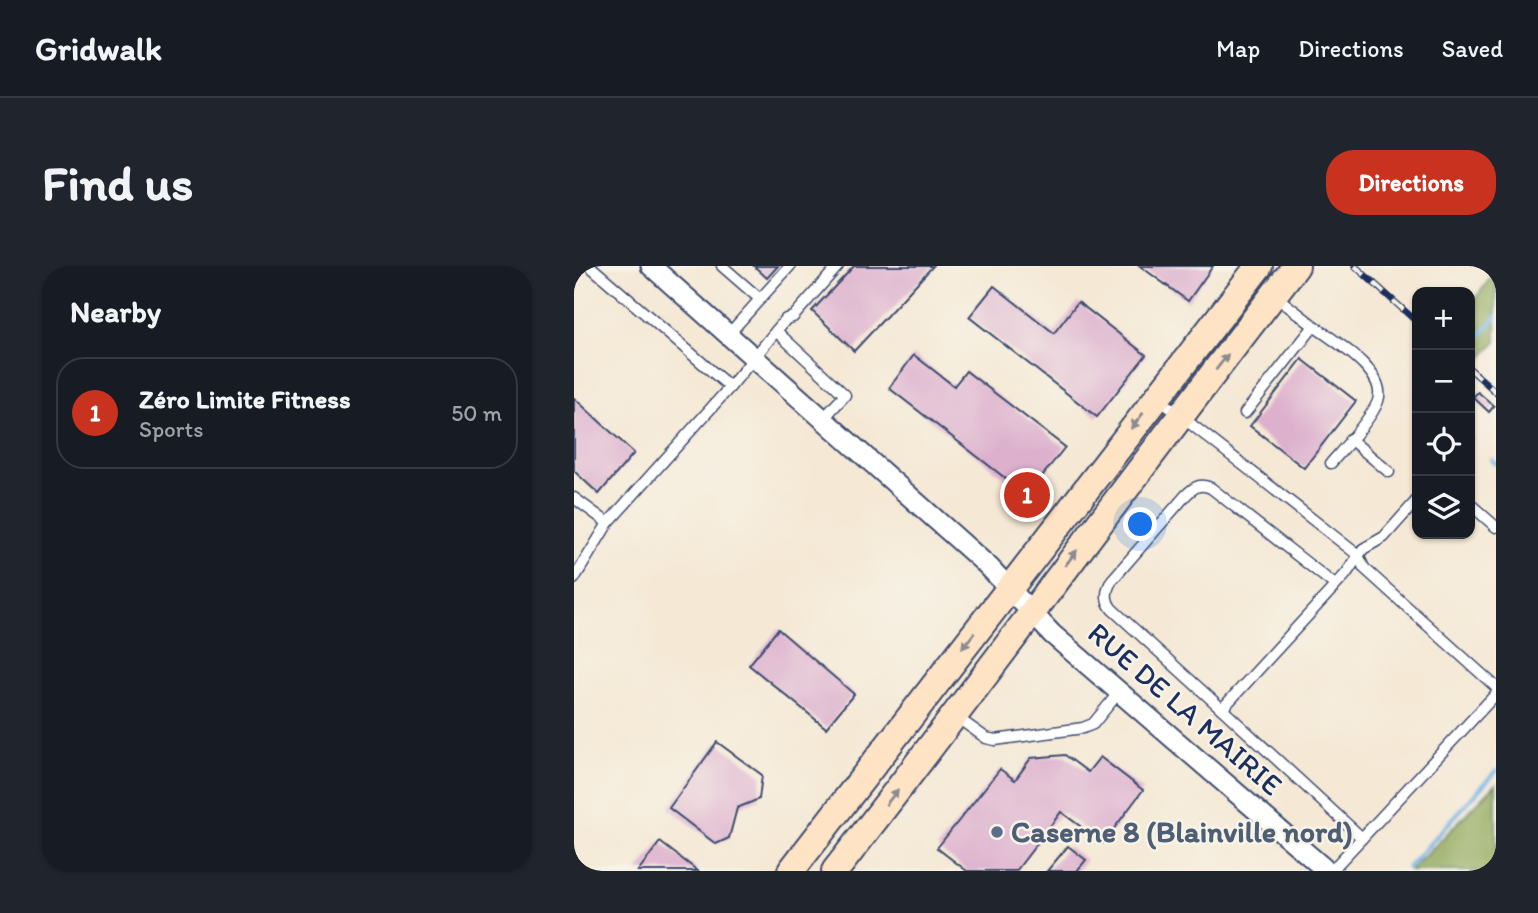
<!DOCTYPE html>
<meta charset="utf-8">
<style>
:root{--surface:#171b24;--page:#20242c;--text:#f1f3f6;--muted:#9ea1a6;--line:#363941;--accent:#c8321e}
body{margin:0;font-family:Itim,sans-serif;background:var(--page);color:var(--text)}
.controls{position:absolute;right:21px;top:21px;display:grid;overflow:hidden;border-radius:14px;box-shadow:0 2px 5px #0004}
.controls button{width:63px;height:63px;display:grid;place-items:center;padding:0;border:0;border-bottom:2px solid var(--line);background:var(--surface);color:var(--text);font:35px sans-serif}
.you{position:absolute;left:567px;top:259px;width:24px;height:24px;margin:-18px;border:5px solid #fff;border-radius:50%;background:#1a73e8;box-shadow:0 0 0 10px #1a73e833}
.badge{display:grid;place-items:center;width:46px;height:46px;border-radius:50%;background:var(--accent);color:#fff;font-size:23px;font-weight:700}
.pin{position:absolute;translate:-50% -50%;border:4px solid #fff;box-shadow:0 2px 7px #0006}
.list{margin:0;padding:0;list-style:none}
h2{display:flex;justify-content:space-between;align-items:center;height:91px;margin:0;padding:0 28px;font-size:30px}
h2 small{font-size:23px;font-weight:400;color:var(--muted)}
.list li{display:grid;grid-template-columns:46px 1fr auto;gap:21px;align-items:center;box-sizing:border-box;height:112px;margin:0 14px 14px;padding:0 14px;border:2px solid var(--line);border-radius:28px}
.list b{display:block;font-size:26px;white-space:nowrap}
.list p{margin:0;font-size:23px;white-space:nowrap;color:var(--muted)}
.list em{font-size:23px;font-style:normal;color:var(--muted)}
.icon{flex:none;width:38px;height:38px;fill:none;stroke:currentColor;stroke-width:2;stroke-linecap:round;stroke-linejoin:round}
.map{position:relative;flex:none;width:922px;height:605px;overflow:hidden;border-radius:28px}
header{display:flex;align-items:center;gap:42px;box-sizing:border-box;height:98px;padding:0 35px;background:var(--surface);border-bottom:2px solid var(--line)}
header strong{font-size:33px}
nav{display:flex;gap:38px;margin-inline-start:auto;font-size:24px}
.intro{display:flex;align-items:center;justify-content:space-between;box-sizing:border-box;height:168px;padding:0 42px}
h1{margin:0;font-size:49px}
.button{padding:18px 32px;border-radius:28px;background:var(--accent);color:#fff;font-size:24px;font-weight:700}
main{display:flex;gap:42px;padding:0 42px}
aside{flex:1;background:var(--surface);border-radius:28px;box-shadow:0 2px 5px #0004}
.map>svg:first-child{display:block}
.forest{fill:#8fa85a;stroke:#556c5c;stroke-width:2}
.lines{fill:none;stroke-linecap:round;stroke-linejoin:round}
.stream{stroke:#71b5e7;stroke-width:4.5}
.building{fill:#ddb0ce}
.lane-casing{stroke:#3c4b70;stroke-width:13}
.street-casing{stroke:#3c4b70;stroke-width:23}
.secondary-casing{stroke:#3c4b70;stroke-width:30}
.lane{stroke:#fff;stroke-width:10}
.street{stroke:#fff;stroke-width:19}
.secondary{stroke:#fee4c5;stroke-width:26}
.rail-casing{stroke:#1b2f5e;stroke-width:7}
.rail{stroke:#f7f3e8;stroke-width:4.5;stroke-dasharray:13;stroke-linecap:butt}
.oneway{fill:#8c8a92}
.service-dot{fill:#5c6f8a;stroke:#f7f3e8;stroke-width:2.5}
.labels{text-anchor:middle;stroke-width:5;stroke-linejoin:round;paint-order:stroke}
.street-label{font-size:30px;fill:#1b2f5e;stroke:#f7f3e8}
.service-label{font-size:30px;font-weight:bold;fill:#4e5e75;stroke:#f7f3e8;text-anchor:start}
</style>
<header>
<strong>Gridwalk</strong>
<nav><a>Map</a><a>Directions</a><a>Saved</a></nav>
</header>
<div class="intro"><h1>Find us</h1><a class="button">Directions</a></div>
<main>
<aside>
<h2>Nearby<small></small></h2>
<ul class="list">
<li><span class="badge">1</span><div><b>Zéro Limite Fitness</b><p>Sports</p></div><em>50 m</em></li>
</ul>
</aside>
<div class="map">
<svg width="922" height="605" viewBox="0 0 922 605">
<rect width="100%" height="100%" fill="#f7f3e8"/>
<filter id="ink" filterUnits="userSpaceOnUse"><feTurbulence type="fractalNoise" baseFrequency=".0143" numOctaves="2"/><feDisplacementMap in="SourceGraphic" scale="14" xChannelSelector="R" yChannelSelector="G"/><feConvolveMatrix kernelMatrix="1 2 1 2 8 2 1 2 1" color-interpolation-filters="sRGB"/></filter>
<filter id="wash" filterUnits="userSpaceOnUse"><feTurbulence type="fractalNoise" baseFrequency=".00686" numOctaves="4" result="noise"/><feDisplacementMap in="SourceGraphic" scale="28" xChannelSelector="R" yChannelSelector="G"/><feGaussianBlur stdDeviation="1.57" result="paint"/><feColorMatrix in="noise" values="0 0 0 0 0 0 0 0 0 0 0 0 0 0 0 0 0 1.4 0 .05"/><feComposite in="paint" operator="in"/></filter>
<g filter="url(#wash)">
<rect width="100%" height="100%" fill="#f5e8d4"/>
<g class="forest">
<polygon points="922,4 922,75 906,94 896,84 896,40"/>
<polygon points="922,518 922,601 918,605 836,605"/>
</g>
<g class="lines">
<g class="stream">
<polyline points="896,81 922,51"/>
<polyline points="896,172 897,173"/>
<polyline points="918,194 922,198"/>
<polyline points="834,602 922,505"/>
</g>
</g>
<g id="blocks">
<g class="building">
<polygon points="180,0 204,0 193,12"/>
<polygon points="280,0 359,0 280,85 238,45"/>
<polygon points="566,0 639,0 614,35"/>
<polygon points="420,20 480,67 504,36 572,89 523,151 395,51"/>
<polygon points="340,89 380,120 392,105 491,181 453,229 315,122"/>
<polygon points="728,93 782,135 730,202 676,160"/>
<polygon points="904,126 920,140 915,146 899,131"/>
<polygon points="0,132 60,187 25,228 0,205"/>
<polygon points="204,363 280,428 252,462 175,399"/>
<polygon points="143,476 188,509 185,533 163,542 155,572 142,578 95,542"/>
<polygon points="491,489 514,506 526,491 569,524 529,577 487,546 442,605 393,605 363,582 426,503 441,514 457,492"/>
<polygon points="86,576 124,605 64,605"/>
<polygon points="494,580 512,594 503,605 473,605"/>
</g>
</g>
</g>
<g filter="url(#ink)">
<use href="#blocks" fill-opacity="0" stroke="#3c4b70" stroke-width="2"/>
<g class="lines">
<g class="lane-casing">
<g id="lane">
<polyline points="16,0 156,121"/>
<polyline points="148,0 186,33 154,69"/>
<polyline points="186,33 216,0"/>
<path d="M740,60C760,75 814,106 804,135C798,152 770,182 757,197"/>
<polyline points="202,65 212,53 219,51 264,0"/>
<polyline points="585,133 784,289 790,302 922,421"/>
<polyline points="671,147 740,60 700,29"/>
<polyline points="776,173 815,206"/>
<polyline points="0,232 34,257 0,313"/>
<polyline points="843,234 810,271 789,283 772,308 648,443 788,572 922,428"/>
<polyline points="896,238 922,261"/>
<polyline points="34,257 156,121 202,65 271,129 249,153"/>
<path d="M648,443L538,343C530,333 532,324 538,314L612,229C620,221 626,217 637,222L761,319"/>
<polyline points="381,450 412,472 421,474 509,462 519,458 546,425"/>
<polyline points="757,605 788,572"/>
</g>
</g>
<g class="street-casing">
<polyline id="street" points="77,0 415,301 478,368 753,605"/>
</g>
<g class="secondary-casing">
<g id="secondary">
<polyline points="217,605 685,0"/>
<path d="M261,605C417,405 566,200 722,0"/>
</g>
</g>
<use href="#lane" class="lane"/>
<use href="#street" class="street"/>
<use href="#secondary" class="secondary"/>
<g class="rail-casing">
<g id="rail">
<polyline points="781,0 843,56"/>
<polyline points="896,103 922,126"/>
</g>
</g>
<use href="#rail" class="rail"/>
</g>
<defs><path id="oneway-solid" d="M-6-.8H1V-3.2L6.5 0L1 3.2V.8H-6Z" transform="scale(1.75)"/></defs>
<g class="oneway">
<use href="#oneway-solid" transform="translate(648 96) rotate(-52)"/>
<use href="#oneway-solid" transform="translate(563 155) rotate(128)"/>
<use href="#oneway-solid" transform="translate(497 292) rotate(-53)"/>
<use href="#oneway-solid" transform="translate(394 375) rotate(128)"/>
<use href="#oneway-solid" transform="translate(318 531) rotate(-52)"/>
</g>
</g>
<circle class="service-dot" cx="423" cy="566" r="7"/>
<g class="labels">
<g class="street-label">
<text transform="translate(611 443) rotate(41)" y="10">RUE DE LA MAIRIE</text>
</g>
<g class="service-label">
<text x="437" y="576">Caserne 8 (Blainville nord)</text>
</g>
</g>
</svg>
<div class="controls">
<button>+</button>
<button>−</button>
<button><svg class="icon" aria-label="locate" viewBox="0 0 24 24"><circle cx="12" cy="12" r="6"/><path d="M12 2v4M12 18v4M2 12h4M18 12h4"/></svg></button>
<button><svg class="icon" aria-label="layers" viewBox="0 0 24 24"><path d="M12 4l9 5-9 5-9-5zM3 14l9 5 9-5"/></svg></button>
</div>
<div class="you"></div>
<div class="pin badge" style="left:453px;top:229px">1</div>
</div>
</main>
